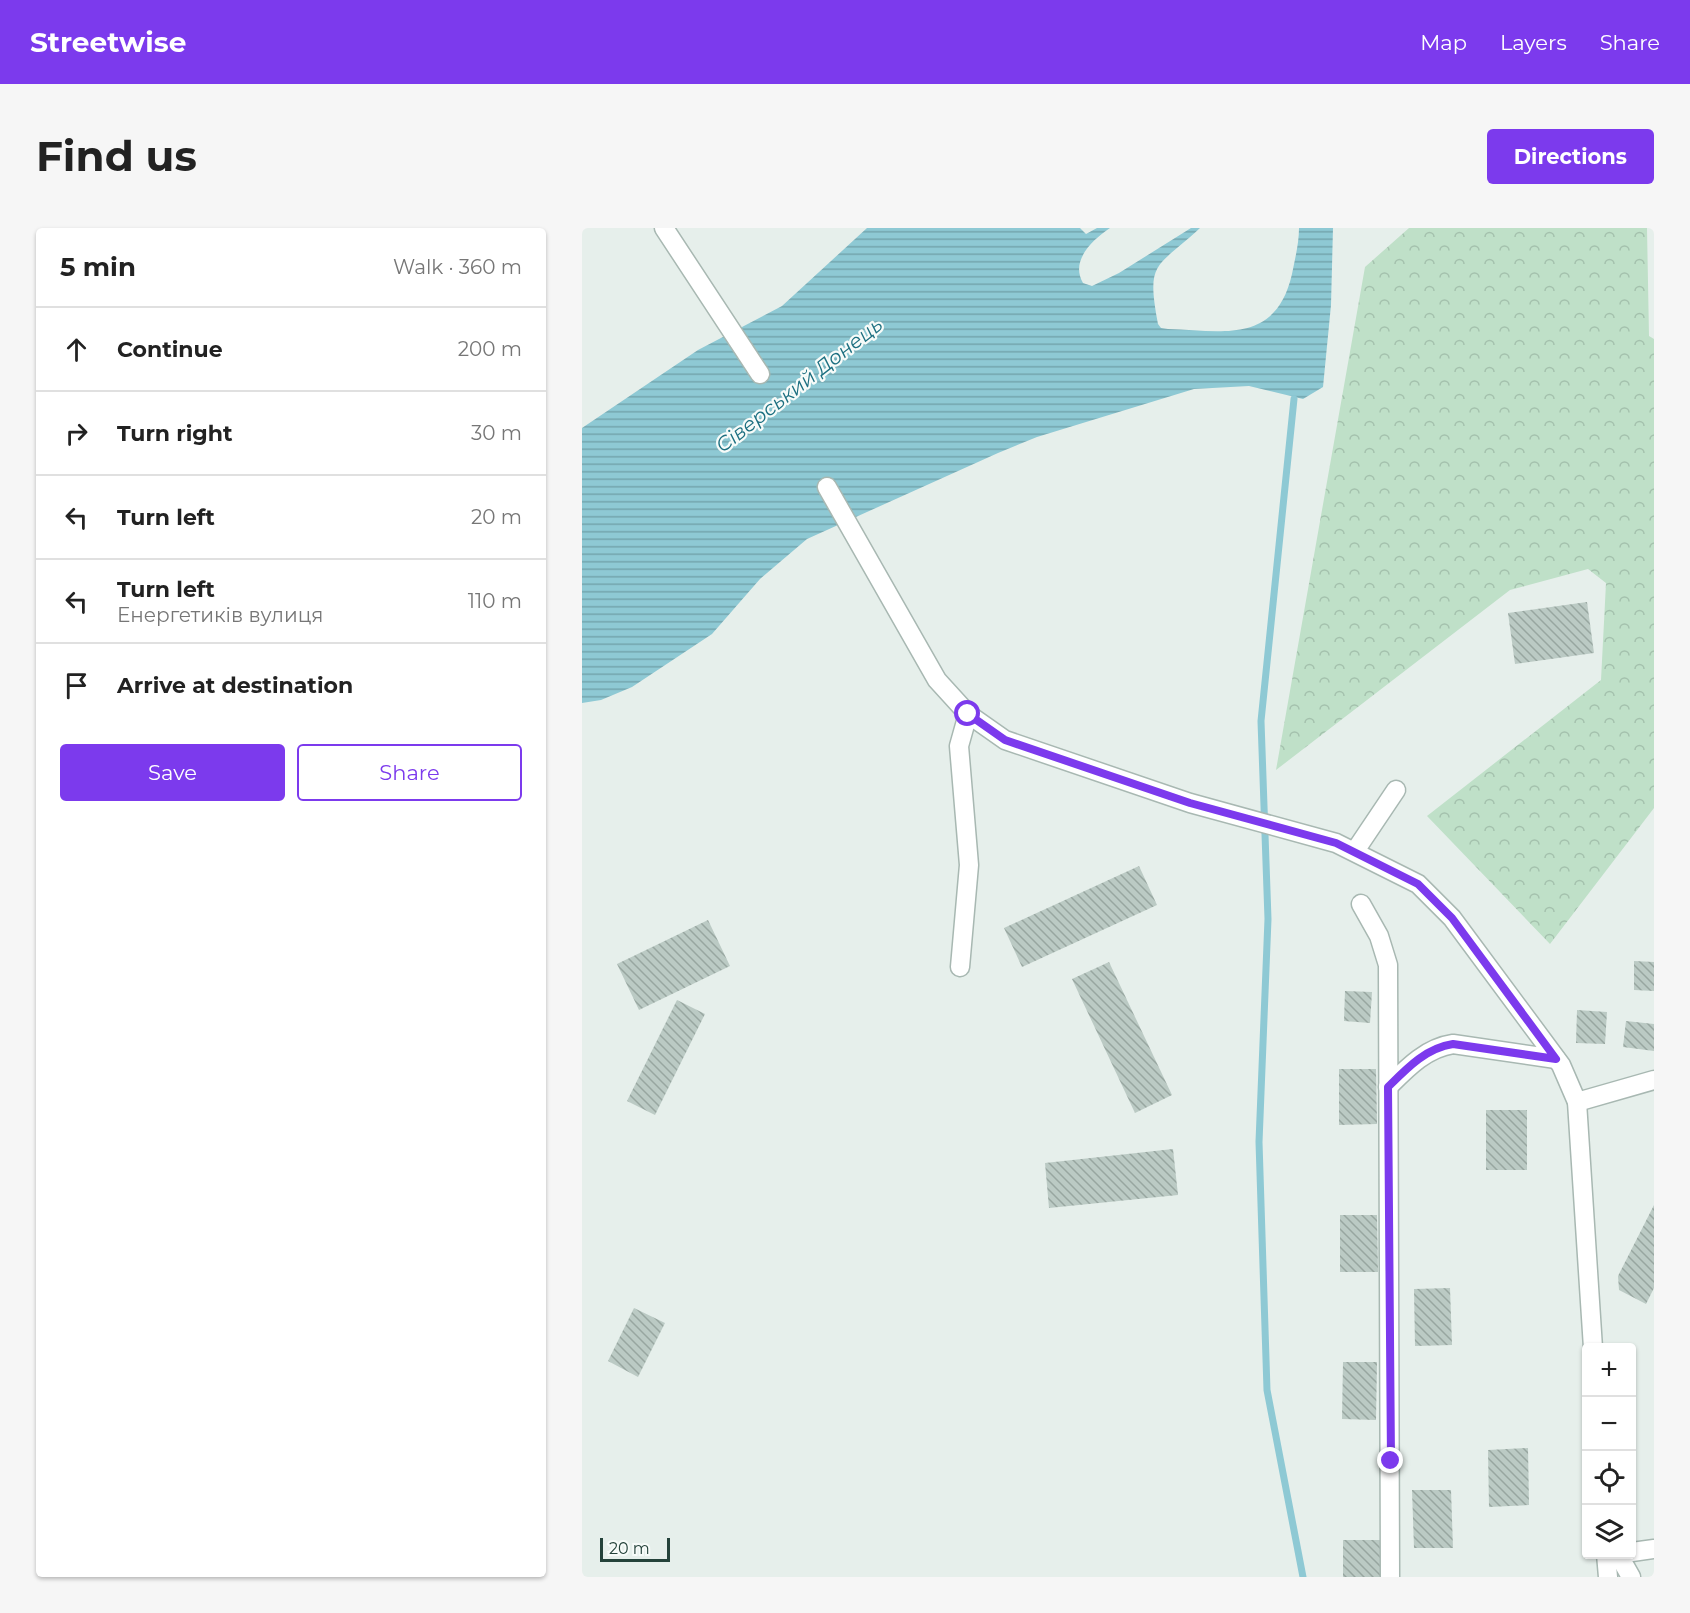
<!DOCTYPE html>
<meta charset="utf-8">
<style>
:root{--surface:#fff;--page:#f6f6f6;--text:#222;--muted:#767676;--line:#e0e0e0;--accent:#7c3aed}
body{margin:0;font-family:Montserrat,sans-serif;background:var(--page);color:var(--text)}
.controls{position:absolute;right:18px;bottom:18px;display:grid;overflow:hidden;border-radius:6px;box-shadow:0 2px 4px #0004}
.controls button{width:54px;height:54px;display:grid;place-items:center;padding:0;border:0;border-bottom:2px solid var(--line);background:var(--surface);color:var(--text);font:30px sans-serif}
.scale{position:absolute;left:18px;bottom:15px;width:70px;box-sizing:border-box;padding-left:6px;border:3px solid #24423a;border-top:0;font-size:16px;line-height:21px;white-space:nowrap;color:#24423a;-webkit-text-stroke:4px #f7fbf9;paint-order:stroke}
.stop{position:absolute;width:18px;height:18px;margin:-14px;border:4px solid #7c3aed;border-radius:50%;background:#fff}
.stop.end{background:#7c3aed;border-color:#fff;box-shadow:0 2px 6px #0008}
.list{margin:0;padding:0;list-style:none}
h2{display:flex;justify-content:space-between;align-items:center;height:78px;margin:0;padding:0 24px;font-size:26px}
h2 small{font-size:20px;font-weight:400;color:var(--muted)}
.list li{display:grid;grid-template-columns:39px 1fr auto;gap:18px;align-items:center;box-sizing:border-box;height:84px;padding:0 24px;border-top:2px solid var(--line)}
.list b{display:block;font-size:22px;white-space:nowrap}
.list p{margin:0;font-size:20px;white-space:nowrap;color:var(--muted)}
.list em{font-size:20px;font-style:normal;color:var(--muted)}
.actions{display:flex;gap:12px;padding:18px 24px}
.actions a{flex:1;padding:14px 0;border:2px solid var(--accent);border-radius:6px;text-align:center;font-size:21px;color:var(--accent)}
.actions .main{background:var(--accent);color:#fff}
.icon{flex:none;width:33px;height:33px;fill:none;stroke:currentColor;stroke-width:2;stroke-linecap:round;stroke-linejoin:round}
.map{position:relative;flex:none;width:1072px;height:1349px;overflow:hidden;border-radius:6px}
header{display:flex;align-items:center;gap:36px;box-sizing:border-box;height:84px;padding:0 30px;background:var(--accent);color:#fff}
header strong{font-size:28px}
nav{display:flex;gap:33px;margin-inline-start:auto;font-size:21px}
.intro{display:flex;align-items:center;justify-content:space-between;box-sizing:border-box;height:144px;padding:0 36px}
h1{margin:0;font-size:42px}
.button{padding:15px 27px;border-radius:6px;background:var(--accent);color:#fff;font-size:21px;font-weight:700}
main{display:flex;gap:36px;padding:0 36px}
aside{flex:1;background:var(--surface);border-radius:6px;box-shadow:0 2px 4px #0004}
.map>svg:first-child{display:block}
.forest{fill:url(#forest-crowns)}
.water{fill:url(#water-rules)}
.lines{fill:none;stroke-linecap:round;stroke-linejoin:round}
.stream{stroke:#8ec9d4;stroke-width:7}
.building{fill:url(#building-back-hatch)}
.minor-casing{stroke:#a8b8b2;stroke-width:21}
.minor{stroke:#fff;stroke-width:18}
.route{stroke:#7c3aed;stroke-width:8}
.labels{text-anchor:middle;stroke-width:4.5;stroke-linejoin:round;paint-order:stroke}
.water-label{font-size:20px;font-style:italic;fill:#1c6f80;stroke:#f7fbf9}
</style>
<header>
<strong>Streetwise</strong>
<nav><a>Map</a><a>Layers</a><a>Share</a></nav>
</header>
<div class="intro"><h1>Find us</h1><a class="button">Directions</a></div>
<main>
<aside>
<h2>5 min<small>Walk · 360 m</small></h2>
<ul class="list">
<li><svg class="icon" aria-label="ahead" viewBox="0 0 24 24"><path d="M12 20V5M6 11l6-6 6 6"/></svg><div><b>Continue</b></div><em>200 m</em></li>
<li><svg class="icon" aria-label="right" viewBox="0 0 24 24"><path d="M7 20v-9h11M14 6l5 5-5 5"/></svg><div><b>Turn right</b></div><em>30 m</em></li>
<li><svg class="icon" aria-label="left" viewBox="0 0 24 24"><path d="M17 20v-9H6M10 6l-5 5 5 5"/></svg><div><b>Turn left</b></div><em>20 m</em></li>
<li><svg class="icon" aria-label="left" viewBox="0 0 24 24"><path d="M17 20v-9H6M10 6l-5 5 5 5"/></svg><div><b>Turn left</b><p>Енергетиків вулиця</p></div><em>110 m</em></li>
<li><svg class="icon" aria-label="arrive" viewBox="0 0 24 24"><path d="M6 21V4h12l-3 4 3 4H6"/></svg><div><b>Arrive at destination</b></div></li>
</ul>
<div class="actions"><a class="main">Save</a><a>Share</a></div>
</aside>
<div class="map">
<svg width="1072" height="1349" viewBox="0 0 1072 1349">
<defs>
<pattern id="forest-crowns" width="20" height="18" patternUnits="userSpaceOnUse" patternTransform="scale(1.5)"><rect width="20" height="18" fill="#bfe0c8"/><path d="M2 6a3 3 0 1 1 6 0M12 15a3 3 0 1 1 6 0" fill="none" stroke="#a4c1ad"/></pattern>
<pattern id="water-rules" width="6" height="5" patternUnits="userSpaceOnUse" patternTransform="scale(1.5)"><rect width="6" height="5" fill="#8ec9d4"/><path d="M0 2.5h6" fill="none" stroke="#74a5ad"/></pattern>
<pattern id="building-back-hatch" width="6" height="6" patternUnits="userSpaceOnUse" patternTransform="scale(1.5)"><rect width="6" height="6" fill="#bbcac4"/><path d="M-1 5l2 2M0 0l6 6M5-1l2 2" fill="none" stroke="#98a6a0"/></pattern>
</defs>
<rect width="100%" height="100%" fill="#e6efeb"/>
<polygon class="forest" points="827,0 1065,0 1067,108 1072,111 1072,580 968,716 845,588 1019,452 1024,355 1006,341 928,362 694,542 783,39"/>
<path class="water" d="M285,0H498L504,6L515,0H528C510,12 488,33 501,55L510,58L537,45L609,0H618C574,41 564,32 576,96L579,100L586,101C642,103 694,116 710,46C713,31 717,15 717,0H751L749,77L741,159L721,171L667,158L612,161L455,209L416,225L225,311L178,351L130,406L50,459L19,472L0,475V200L116,122L200,78Z"/>
<g class="lines">
<polyline class="stream" points="712,171 679,493 686,691 677,914 685,1162 721,1349"/>
</g>
<g class="building">
<polygon points="1005,374 1012,425 933,436 926,385"/>
<polygon points="557,638 575,677 440,739 422,700"/>
<polygon points="126,692 148,738 57,782 35,736"/>
<polygon points="1052,733 1072,734 1072,763 1052,762"/>
<polygon points="527,734 590,867 553,885 490,751"/>
<polygon points="763,763 790,764 788,795 762,793"/>
<polygon points="95,772 123,786 73,887 45,873"/>
<polygon points="995,782 1025,784 1023,816 994,815"/>
<polygon points="1044,793 1072,796 1072,823 1041,819"/>
<polygon points="757,841 794,841 795,896 757,897"/>
<rect x="904" y="882" width="41" height="60"/>
<polygon points="591,921 596,967 467,980 463,935"/>
<polygon points="1072,977 1072,1060 1064,1076 1037,1062 1036,1048"/>
<polygon points="758,987 795,987 796,1044 758,1044"/>
<polygon points="868,1060 870,1117 833,1118 832,1061"/>
<polygon points="52,1080 83,1095 56,1149 26,1133"/>
<polygon points="761,1134 795,1134 794,1192 760,1191"/>
<polygon points="946,1220 947,1277 907,1279 906,1222"/>
<polygon points="830,1262 869,1262 871,1320 832,1320"/>
<rect x="761" y="1312" width="39" height="37"/>
</g>
<g class="lines">
<g class="minor-casing">
<g id="minor">
<polyline points="82,0 178,146"/>
<polyline points="245,259 355,452 386,486 423,512 608,575 754,615 836,656 870,690 979,837 995,874 1011,1120"/>
<polyline points="773,623 814,562"/>
<polyline points="779,676 797,708 806,737 808,1349"/>
<polyline points="378,739 387,637 377,518 386,486"/>
<path d="M806,859C825,840 844,820 871,816L974,831"/>
<polyline points="995,874 1072,852"/>
<polyline points="1050,1324 1072,1321"/>
<polyline points="1024,1326 1026,1349"/>
<polyline points="1036,1326 1049,1349"/>
</g>
</g>
<use href="#minor" class="minor"/>
</g>
<g class="lines">
<path class="route" d="M386,486L423,512L608,575L754,615L836,656L870,690L974,831L871,816C844,820 825,840 806,859L809,1233"/>
</g>
<g class="labels">
<g class="water-label">
<text transform="translate(217 157) rotate(-38)" y="7">Сіверський Донець</text>
</g>
</g>
</svg>
<div class="controls">
<button>+</button>
<button>−</button>
<button><svg class="icon" aria-label="locate" viewBox="0 0 24 24"><circle cx="12" cy="12" r="6"/><path d="M12 2v4M12 18v4M2 12h4M18 12h4"/></svg></button>
<button><svg class="icon" aria-label="layers" viewBox="0 0 24 24"><path d="M12 4l9 5-9 5-9-5zM3 14l9 5 9-5"/></svg></button>
</div>
<div class="scale">20 m</div>
<div class="stop" style="left:386px;top:486px"></div>
<div class="stop end" style="left:809px;top:1233px"></div>
</div>
</main>
